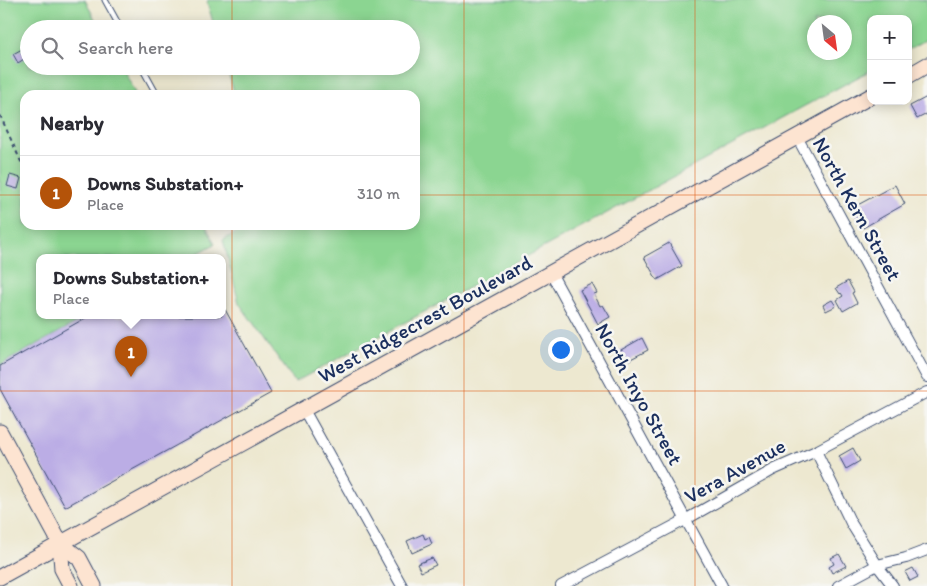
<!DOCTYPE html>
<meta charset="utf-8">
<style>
:root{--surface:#fff;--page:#f2f2f3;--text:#2b2b33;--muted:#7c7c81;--line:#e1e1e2;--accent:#b45309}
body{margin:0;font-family:Itim,sans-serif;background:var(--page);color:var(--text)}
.controls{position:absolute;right:15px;top:15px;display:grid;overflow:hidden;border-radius:10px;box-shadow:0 2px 12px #0003}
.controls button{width:45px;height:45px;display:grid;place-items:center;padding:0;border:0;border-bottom:1px solid var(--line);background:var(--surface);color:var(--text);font:25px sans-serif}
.compass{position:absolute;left:807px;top:15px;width:45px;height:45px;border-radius:50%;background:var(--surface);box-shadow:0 2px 12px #0003;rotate:151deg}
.you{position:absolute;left:560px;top:349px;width:18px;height:18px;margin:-12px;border:4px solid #fff;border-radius:50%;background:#1a73e8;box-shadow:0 0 0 8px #1a73e833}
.badge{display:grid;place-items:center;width:32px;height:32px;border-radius:50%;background:var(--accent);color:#fff;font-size:16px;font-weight:700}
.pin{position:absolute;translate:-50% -41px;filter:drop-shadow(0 1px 2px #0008)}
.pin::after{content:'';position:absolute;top:26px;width:18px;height:15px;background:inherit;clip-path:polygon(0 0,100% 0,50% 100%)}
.popup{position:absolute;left:36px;top:254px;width:190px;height:65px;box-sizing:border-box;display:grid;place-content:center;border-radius:10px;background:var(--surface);filter:drop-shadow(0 1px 4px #0005);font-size:16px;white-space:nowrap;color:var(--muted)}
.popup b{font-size:19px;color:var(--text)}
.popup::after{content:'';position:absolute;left:50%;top:100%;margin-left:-10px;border:10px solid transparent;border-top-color:var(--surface)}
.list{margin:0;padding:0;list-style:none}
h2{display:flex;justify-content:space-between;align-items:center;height:65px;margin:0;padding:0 20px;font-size:21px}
h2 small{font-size:16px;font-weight:400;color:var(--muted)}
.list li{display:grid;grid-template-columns:32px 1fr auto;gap:15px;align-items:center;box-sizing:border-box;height:75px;padding:0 20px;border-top:1px solid var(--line)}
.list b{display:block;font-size:19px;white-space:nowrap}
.list p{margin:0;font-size:16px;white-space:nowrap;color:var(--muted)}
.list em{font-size:16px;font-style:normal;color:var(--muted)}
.icon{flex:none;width:28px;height:28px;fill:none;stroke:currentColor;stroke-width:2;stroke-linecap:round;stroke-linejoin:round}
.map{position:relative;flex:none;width:927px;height:586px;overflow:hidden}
.search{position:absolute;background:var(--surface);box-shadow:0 2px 12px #0003;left:20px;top:20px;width:400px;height:55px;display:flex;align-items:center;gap:12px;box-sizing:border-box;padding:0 18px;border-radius:28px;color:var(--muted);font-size:19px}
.panel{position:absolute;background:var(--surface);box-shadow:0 2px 12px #0003;left:20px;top:90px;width:400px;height:140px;border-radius:15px}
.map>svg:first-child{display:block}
.green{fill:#8bd591;stroke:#538278;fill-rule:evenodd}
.building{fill:#bbade5}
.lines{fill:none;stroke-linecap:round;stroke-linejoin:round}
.lane-casing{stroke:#3a4b6f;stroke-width:7}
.street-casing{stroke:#3a4b6f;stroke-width:12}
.secondary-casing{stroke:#3a4b6f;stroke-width:17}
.path{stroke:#3a4b6f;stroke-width:2;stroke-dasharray:4 4;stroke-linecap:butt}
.lane{stroke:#fff;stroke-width:5}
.street{stroke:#fff;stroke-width:10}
.secondary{stroke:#fde4d1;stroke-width:15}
.grid{fill:none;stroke:#de5710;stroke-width:1;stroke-opacity:0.55}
.labels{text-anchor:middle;stroke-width:5;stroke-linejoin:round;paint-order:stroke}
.street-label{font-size:21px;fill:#1b2f5e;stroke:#f6f6f2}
</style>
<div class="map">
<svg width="927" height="586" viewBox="0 0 927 586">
<rect width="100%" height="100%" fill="#f6f6f2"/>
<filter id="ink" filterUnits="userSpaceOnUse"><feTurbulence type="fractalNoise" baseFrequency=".02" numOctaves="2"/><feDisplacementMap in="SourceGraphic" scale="10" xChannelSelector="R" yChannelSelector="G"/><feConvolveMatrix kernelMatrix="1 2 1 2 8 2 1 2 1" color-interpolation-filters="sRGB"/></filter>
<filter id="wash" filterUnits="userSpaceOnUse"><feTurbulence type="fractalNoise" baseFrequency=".0096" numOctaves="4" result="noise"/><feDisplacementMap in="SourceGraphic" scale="20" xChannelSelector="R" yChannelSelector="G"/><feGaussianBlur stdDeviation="1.12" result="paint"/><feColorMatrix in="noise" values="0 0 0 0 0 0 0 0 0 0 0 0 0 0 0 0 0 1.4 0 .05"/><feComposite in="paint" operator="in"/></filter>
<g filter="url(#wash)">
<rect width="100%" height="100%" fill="#ede8d0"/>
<g class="green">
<polygon points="0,0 85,0 100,29 29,29 29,66 121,66 136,95 25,95 25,225 206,225 215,244 189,258 40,258 40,316 88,316 0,365"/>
<path d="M208,0H927V39L908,50V19H871V70L295,382L239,303L223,240L249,225H415V95H235L226,66H411V29H215L207,2ZM844,22V52H814V22Z"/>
</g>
<g id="blocks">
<g class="building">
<polygon points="22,49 27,57 18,63 13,54"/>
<polygon points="927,97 927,114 917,119 910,106"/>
<polygon points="10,175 21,178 18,189 7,186"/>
<polygon points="895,185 905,204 863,228 852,208"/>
<polygon points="669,243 682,266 657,280 644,257"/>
<polygon points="848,281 854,292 852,293 857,303 843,311 837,300 843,296 841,293 840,294 836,288"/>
<polygon points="592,284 597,293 594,294 600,306 603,305 610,317 598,324 580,290"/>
<polygon points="832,300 836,306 826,311 823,305"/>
<polygon points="222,304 271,393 65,507 0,389 0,366 89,316 222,316"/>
<polygon points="642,338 648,350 625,362 619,351"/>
<polygon points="853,448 860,461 846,469 839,456"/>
<polygon points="423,534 425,539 429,537 432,544 412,553 407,541"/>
<polygon points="839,554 846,566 832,573 829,567 834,564 831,558"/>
<polygon points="432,558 436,565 421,572 417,564"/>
<polygon points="913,568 918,577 910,581 905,572"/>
</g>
</g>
</g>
<g filter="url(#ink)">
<use href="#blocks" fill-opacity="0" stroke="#3a4b6f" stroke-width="1"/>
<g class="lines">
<g class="lane-casing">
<g id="lane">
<polyline points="105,0 121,29"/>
<polyline points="141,66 157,95"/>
</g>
</g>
<g class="street-casing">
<g id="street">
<polyline points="797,137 927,377"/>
<polyline points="551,273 722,586"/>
<polyline points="304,410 402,586"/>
<polyline points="816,451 851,523 877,565 893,586"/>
<polyline points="561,586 685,520 773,470 816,451 927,392"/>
<polyline points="838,586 877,565 906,558 927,550"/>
</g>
</g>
<g class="secondary-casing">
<g id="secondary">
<polyline points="908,76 927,65"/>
<polyline points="0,432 60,543 62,569 71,586"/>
<polyline points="60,543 79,558 94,586"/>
<polyline points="0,577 871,96"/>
</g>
</g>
<polyline class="path" points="0,115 22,164 25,165"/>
<use href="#lane" class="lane"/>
<use href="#street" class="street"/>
<use href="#secondary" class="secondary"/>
</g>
</g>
<path class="grid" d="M232,0V29M464,0V586M695,0V586M232,66V95M0,195H25M415,195H927M232,225V586M0,391H927"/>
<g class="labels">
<g class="street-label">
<text transform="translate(857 209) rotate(61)" y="7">North Kern Street</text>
<text transform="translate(425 319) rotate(-29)" y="7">West Ridgecrest Boulevard</text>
<text transform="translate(639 394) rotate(61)" y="7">North Inyo Street</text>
<text transform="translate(735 471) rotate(-29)" y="7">Vera Avenue</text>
</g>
</g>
</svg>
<div class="controls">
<button>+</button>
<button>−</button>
</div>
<svg class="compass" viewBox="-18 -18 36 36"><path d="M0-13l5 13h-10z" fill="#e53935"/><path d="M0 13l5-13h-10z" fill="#7c7c81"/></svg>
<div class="you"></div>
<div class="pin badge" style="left:131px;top:377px">1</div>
<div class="popup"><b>Downs Substation+</b>Place</div>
<div class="search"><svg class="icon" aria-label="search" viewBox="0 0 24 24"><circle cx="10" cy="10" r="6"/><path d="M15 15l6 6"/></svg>Search here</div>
<section class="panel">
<h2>Nearby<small></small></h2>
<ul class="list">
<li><span class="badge">1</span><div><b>Downs Substation+</b><p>Place</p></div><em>310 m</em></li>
</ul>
</section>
</div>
